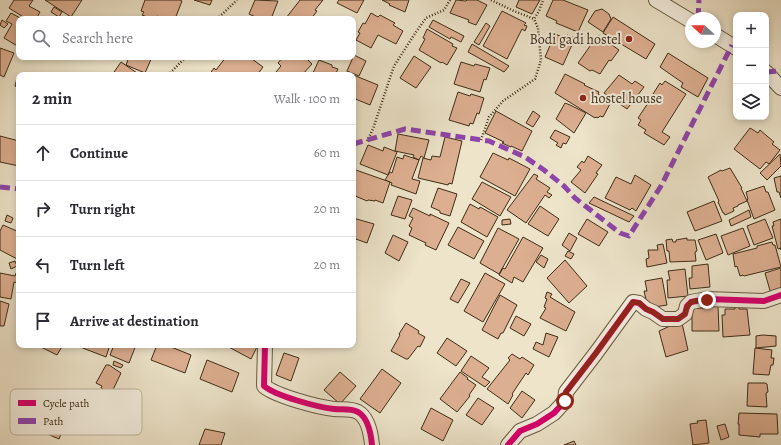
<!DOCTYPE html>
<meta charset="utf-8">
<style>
:root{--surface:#fff;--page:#f7f7f7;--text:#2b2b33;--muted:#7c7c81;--line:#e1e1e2}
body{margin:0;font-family:Alegreya,serif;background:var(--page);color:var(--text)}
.controls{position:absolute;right:12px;top:12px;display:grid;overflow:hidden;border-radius:8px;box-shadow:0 2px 6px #0003}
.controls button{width:36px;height:36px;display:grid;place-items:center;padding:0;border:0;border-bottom:1px solid var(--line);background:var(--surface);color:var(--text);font:20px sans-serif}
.compass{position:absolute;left:685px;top:12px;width:36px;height:36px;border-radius:50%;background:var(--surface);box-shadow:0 2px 6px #0003;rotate:292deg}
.stop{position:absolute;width:12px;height:12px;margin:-9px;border:3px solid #8f2418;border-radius:50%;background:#fff}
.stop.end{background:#8f2418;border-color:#fff;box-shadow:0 1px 4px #0008}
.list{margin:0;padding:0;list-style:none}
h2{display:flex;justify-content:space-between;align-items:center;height:52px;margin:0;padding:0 16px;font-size:17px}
h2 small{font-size:13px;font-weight:400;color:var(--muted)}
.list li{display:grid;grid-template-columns:26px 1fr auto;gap:12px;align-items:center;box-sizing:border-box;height:56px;padding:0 16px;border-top:1px solid var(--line)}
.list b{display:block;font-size:15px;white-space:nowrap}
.list em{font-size:13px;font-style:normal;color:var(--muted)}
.icon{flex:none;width:22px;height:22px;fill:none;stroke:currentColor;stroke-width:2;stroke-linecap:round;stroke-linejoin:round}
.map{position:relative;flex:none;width:781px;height:445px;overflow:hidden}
.search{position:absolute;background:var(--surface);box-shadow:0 2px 6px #0003;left:16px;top:16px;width:340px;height:44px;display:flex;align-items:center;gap:10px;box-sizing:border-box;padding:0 14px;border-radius:8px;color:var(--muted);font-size:15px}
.panel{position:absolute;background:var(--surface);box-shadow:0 2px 6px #0003;left:16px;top:72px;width:340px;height:276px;border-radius:8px}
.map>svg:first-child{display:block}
.building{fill:#ddaf91;stroke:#3d2d16}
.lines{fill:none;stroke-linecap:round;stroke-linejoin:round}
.minor-casing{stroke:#695b43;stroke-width:16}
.path{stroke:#3d2d16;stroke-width:2.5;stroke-dasharray:1 2;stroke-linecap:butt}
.minor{stroke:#f3eddd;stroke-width:14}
.quiet{stroke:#8e44ad;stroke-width:5;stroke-dasharray:10 5;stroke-linecap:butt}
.cycleway-casing{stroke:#f3eddd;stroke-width:8}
.cycleway{stroke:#d6006c;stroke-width:6}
.route{stroke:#8f2418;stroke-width:5}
.poi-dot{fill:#8f2418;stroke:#f3eddd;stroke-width:1.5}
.labels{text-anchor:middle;stroke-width:4;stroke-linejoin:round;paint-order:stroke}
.poi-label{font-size:14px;fill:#3d2d16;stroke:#f3eddd;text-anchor:end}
.key{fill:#f3eddd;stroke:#bcb3a1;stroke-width:1}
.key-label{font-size:11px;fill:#3d2d16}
</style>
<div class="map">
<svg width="781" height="445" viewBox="0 0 781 445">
<rect width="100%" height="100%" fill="#ede4ca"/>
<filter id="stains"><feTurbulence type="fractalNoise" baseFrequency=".005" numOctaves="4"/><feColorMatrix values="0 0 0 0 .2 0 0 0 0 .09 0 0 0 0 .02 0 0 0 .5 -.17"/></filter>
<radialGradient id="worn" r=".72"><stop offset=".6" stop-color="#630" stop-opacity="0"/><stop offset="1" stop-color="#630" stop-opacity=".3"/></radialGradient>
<g class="building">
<polygon points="14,0 33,0 29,6 40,12 36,19 29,19 26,17 25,18 9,8"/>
<polygon points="45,0 82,0 71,17"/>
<polygon points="145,0 180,0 182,1 175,19 161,19 161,18 157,16 155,19 152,19 142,15 144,12 141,11"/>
<polygon points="194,0 212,0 210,5"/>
<polygon points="255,0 278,1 271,19 260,19 249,14"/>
<polygon points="300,0 323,0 315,10 317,11 311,19 288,19 286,18"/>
<polygon points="339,0 364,0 357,13 337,3"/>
<polygon points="382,0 409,0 405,12 389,5 390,4"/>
<polygon points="456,0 466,1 467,0 477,0 487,5 476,25 468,22 469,20 450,13"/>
<polygon points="519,0 540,0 532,14 516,7"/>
<polygon points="553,0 563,0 588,10 578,32 556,23 557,21 546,16"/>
<polygon points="54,7 62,12 59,17 51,12"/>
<polygon points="602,9 609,14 611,19 603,32 588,22 595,11"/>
<polygon points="502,11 526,23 524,25 527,26 525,31 522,29 507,59 483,46"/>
<polygon points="11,13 22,19 19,19 19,47 4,38 12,24 6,21"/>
<polygon points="371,13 378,17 380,15 395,23 393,25 403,31 396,44 378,35 371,48 356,40 360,33 358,32 363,23 365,24"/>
<polygon points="613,17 655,44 646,59 603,33"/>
<polygon points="2,20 8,24 4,28 0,25"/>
<polygon points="433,20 464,36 461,42 451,37 450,39 429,27"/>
<polygon points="486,23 490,26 479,45 474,42"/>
<polygon points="427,29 453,44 452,46 457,48 447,65 442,62 441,63 419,50 425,39 423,38"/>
<polygon points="555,34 565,38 567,35 575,38 563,65 545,57"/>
<polygon points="598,35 619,50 611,61 609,60 600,74 592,70 590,71 578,63"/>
<polygon points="472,44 509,66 504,72 468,52"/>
<polygon points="0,48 14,53 4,77 0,75"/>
<polygon points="668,53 708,78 698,97 681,87 683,83 660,67"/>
<polygon points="354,55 366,61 359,76 347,71"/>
<polygon points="414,56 431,67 416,88 400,78"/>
<polygon points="129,57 152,57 145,73 126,65"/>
<polygon points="226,57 252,57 253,58 252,59 263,67 257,75 209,75 214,68 216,70"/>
<polygon points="283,57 311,57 308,60 312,64 302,75 280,75 276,72 281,66 278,63"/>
<polygon points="319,60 332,65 332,67 338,69 335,75 312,75"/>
<polygon points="121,62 140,75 112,75"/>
<polygon points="461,62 474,66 475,64 490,68 486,80 484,79 480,92 454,84"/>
<polygon points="346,72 378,85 370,105 353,98 353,75 345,75"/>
<polygon points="565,74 585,84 584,85 599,92 598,94 611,102 603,117 600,116 598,118 596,117 595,118 555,93"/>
<polygon points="619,75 632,84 635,81 644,87 627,109 604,93"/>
<polygon points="17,78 19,78 19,88 15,86"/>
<polygon points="665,81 686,94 662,132 670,137 664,145 644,133 646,130 638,125 641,120 638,118 650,100 652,101 656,96 653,94 660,83 662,85"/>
<polygon points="458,92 470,96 471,94 484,98 479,114 477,113 473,124 470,123 469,126 449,120"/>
<polygon points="565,103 570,105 586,113 574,133 556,119"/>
<polygon points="496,111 532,131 522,151 511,146 511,147 502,143 504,142 485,133"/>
<polygon points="533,111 540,116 533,127 526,123"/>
<polygon points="750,128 758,133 760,130 774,142 772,144 780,150 769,164 766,162 760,169 734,149"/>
<polygon points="555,130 570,137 566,144 563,143 561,148 556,145 558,143 550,138"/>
<polygon points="398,134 429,140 424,158 421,156 419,160 413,157 414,155 395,151"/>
<polygon points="0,136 19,141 19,166 0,162"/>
<polygon points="445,137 462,141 452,184 449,183 448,185 418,178 423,158 431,160 432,156 440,157"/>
<polygon points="368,145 383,151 384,147 397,152 388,175 360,164"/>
<polygon points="493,153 508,160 509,158 530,169 515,196 480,177"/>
<polygon points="780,154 781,166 767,180 760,173"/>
<polygon points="404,155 419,160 412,179 420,181 416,194 391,185 392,183 385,180 390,172 392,173 397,157 403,159"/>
<polygon points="588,156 602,165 596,173 598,174 585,193 571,182 581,170 577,167 582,161 584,163"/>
<polygon points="730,168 742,188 741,188 747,201 738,205 738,206 733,208 734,211 725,215 724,213 723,213 718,202 719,201 708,177 721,170 722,171"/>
<polygon points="353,169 390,182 383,203 375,200 375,201 368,200 367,201 353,195"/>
<polygon points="534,174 538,176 536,179 550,188 547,192 552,195 549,198 545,195 526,223 507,210"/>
<polygon points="635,175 651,185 636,211 632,208 630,210 605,198 616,177 631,184"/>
<polygon points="781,176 781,198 779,192 777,192 774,178"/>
<polygon points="482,182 511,197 500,216 472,199"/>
<polygon points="764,186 766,192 768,192 775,210 754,219 747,200 748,199 746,192"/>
<polygon points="438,188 457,194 450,216 440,213 440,211 431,207"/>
<polygon points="398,196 412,200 405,219 391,215"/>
<polygon points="594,197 634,216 629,222 589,203"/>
<polygon points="714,201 722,221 695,231 687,212"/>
<polygon points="470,204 479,209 480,207 498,217 487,237 461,222"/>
<polygon points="540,206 559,219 548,236 528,224"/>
<polygon points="413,208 430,216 430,214 449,223 436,250 425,245 426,243 409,235 412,228 409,226 413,218 409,216"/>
<polygon points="749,210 751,217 731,226 729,220"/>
<polygon points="7,215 13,218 11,223 5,221"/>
<polygon points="353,218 374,224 367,243 353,238"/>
<polygon points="510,219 511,224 502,225 502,220"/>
<polygon points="587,219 608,232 599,246 578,234"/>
<polygon points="765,219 773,238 754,245 747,226"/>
<polygon points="781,219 781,250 781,248 778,249 772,226 774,226 773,222"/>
<polygon points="3,225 19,232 19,260 0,250 0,231"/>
<polygon points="458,227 484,241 474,259 448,245"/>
<polygon points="498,228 519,239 499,274 480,263"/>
<polygon points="743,228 750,246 728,255 721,236"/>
<polygon points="569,233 577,238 570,251 562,245"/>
<polygon points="716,234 723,253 706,260 698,240"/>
<polygon points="393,235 408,242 399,261 385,253"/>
<polygon points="523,237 543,248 523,282 514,277 512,283 499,275 503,268 505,269"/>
<polygon points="687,238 687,240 695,240 697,251 695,252 696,261 670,262 669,251 667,251 666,240 672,239 673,242 676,242 676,240"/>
<polygon points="772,242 773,245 775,245 781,267 744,276 743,275 740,276 737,266 735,267 733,254 757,248 757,246"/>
<polygon points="663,244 667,263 647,267 646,259 649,258 648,250 658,250 657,245"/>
<polygon points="568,251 574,254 571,259 565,256"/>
<polygon points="541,255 548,259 544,268 536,262"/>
<polygon points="565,260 587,286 569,303 547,278"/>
<polygon points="15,261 17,266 11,269 9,263"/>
<polygon points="708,264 710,287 690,289 689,278 692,278 692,266"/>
<polygon points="781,268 781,292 771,294 765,273"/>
<polygon points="685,269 688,296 668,298 667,280 670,280 668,271"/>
<polygon points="0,273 15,276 16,273 19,273 19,283 14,282 11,299 0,297"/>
<polygon points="485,273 505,284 483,322 464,311"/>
<polygon points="662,278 667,305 648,308 644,291 647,291 645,281"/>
<polygon points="461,279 470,283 458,303 450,299"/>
<polygon points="547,292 552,294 550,297 575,312 566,331 540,318 546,308 544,307 547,299 545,298"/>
<polygon points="500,295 517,305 503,333 501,333 498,339 482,330"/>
<polygon points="0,301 9,304 4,326 0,326"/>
<polygon points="735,305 739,305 739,309 747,309 750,335 723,337 722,315 725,315 725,309 735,309"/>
<polygon points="718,306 719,331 692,331 692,308 708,308 708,307"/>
<polygon points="516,316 531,324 524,336 510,328"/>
<polygon points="679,322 682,323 688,350 666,357 659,331"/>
<polygon points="406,323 419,331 418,333 425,337 420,347 418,346 408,359 406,359 391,351 400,335 399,334"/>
<polygon points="546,333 558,337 549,357 533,349 536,342 543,345"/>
<polygon points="763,335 776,336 776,346 756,348 756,336"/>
<polygon points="447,338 467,351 456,366 437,353"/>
<polygon points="37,345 63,345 57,355"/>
<polygon points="75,345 110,345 106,357"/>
<polygon points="114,345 136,345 129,363 110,355"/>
<polygon points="157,345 166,345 191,355 185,373 151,360"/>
<polygon points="225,345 258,345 251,359"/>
<polygon points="755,348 772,350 771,358 774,358 773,365 771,365 769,375 753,374"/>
<polygon points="284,353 299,358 291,381 276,375"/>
<polygon points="512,354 520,359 522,357 534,365 528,375 526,373 512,394 513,395 508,404 487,389 510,360 508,358"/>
<polygon points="471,356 489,368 482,377 490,382 485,387 461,371"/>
<polygon points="207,360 239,373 232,392 200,379"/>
<polygon points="114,361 123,365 121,368 113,365"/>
<polygon points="106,365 109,365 121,373 111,394 101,388 102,386 96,383"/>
<polygon points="382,369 401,383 380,413 360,399"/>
<polygon points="340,372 356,386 340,404 324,390"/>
<polygon points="460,372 468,378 467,379 476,385 469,395 470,396 457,412 440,399"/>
<polygon points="748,383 765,383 767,384 768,392 766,393 767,407 747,406"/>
<polygon points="522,391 535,400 522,418 510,408"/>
<polygon points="478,398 494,408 482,425 466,415"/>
<polygon points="431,408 453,420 443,441 421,429"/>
<polygon points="43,413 66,423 59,439 38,430 42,421 40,420"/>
<polygon points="739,413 777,414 778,434 760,434 760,437 739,435 739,424 738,424"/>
<polygon points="706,420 709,443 693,445 690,424 698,423 697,421"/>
<polygon points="725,424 729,437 721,440 717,426"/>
<polygon points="205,429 225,433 221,445 199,445"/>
<polygon points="574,441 576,445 564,445"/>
</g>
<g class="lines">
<g class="minor-casing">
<g id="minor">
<polyline points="656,0 691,21"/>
<polyline points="715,35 736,48"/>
<polyline points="766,72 781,88"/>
<path d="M265,345L264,386C276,396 317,407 334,409C342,410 350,408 358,412C368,418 371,434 372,445"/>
<polyline points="508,445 520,431 537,424 554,413 565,401 566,392 596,353 633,302 639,303 646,309 653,312 663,319 678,319 685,314 687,306 691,302 707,299 764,301 781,295"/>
</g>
</g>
<g class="path">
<polyline points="491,0 514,11 534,19 539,11 543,0"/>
<polyline points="217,19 237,0"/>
<polyline points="168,75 186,57"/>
<polyline points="481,140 489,117 503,101 535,79 541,60 538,28 534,19"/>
<polyline points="367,141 373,129 394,66 416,32 426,18 444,10 450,0"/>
<polyline points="17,189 19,185"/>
</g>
<use href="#minor" class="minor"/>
<g class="quiet">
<polyline points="698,18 699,0"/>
<polyline points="766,72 781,71"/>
<polyline points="353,144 405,129 489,141 525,157 544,170 564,186 575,198 620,233 629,236 661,186 732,45"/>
<polyline points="0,187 19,189"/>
</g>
<g class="cycleway-casing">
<g id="cycleway">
<path d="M265,345L264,386C276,396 317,407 334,409C342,410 350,408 358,412C368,418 371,434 372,445"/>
<polyline points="508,445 520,431 537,424 554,413 565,401 566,392 596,353 633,302 639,303 646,309 653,312 663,319 678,319 685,314 687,306 691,302 707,299 764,301 781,295"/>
</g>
</g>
<use href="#cycleway" class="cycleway"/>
</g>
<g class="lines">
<path class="route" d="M565,401L566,392L596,353L633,302L640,303L646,309L653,312L663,319H678L685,314C689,299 694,301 707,300"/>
</g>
<g class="poi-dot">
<circle cx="629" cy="39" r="4"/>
<circle cx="583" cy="98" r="4"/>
</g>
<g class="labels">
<g class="poi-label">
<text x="621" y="44">Bodi gadi hostel</text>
<text x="591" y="103" text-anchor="start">hostel house</text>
</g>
</g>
<rect x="10" y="389" width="132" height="46" rx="6" class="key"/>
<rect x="18" y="400" width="18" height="6" fill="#d6006c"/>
<rect x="18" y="418" width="18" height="6" fill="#8e44ad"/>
<g class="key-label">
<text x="43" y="407">Cycle path</text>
<text x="43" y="425">Path</text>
</g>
<rect width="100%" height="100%" filter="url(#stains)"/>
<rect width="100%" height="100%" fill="url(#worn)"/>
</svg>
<div class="controls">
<button>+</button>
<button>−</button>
<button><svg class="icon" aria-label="layers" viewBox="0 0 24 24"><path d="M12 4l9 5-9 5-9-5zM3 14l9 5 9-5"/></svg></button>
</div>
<svg class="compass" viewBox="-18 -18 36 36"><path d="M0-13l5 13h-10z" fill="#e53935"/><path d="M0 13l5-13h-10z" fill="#7c7c81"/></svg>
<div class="stop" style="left:565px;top:401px"></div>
<div class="stop end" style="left:707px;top:300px"></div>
<div class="search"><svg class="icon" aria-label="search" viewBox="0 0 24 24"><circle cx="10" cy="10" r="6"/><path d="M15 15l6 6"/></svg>Search here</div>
<section class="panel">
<h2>2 min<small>Walk · 100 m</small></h2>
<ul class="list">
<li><svg class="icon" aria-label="ahead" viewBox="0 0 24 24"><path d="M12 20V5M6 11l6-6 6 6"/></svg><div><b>Continue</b></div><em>60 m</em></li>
<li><svg class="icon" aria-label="right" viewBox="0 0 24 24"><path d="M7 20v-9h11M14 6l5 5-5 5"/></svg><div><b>Turn right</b></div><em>20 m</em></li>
<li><svg class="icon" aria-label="left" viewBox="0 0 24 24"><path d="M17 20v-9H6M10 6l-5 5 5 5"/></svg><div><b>Turn left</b></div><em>20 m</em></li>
<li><svg class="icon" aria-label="arrive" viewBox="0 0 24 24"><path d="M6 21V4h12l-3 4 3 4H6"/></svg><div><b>Arrive at destination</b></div></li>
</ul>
</section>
</div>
